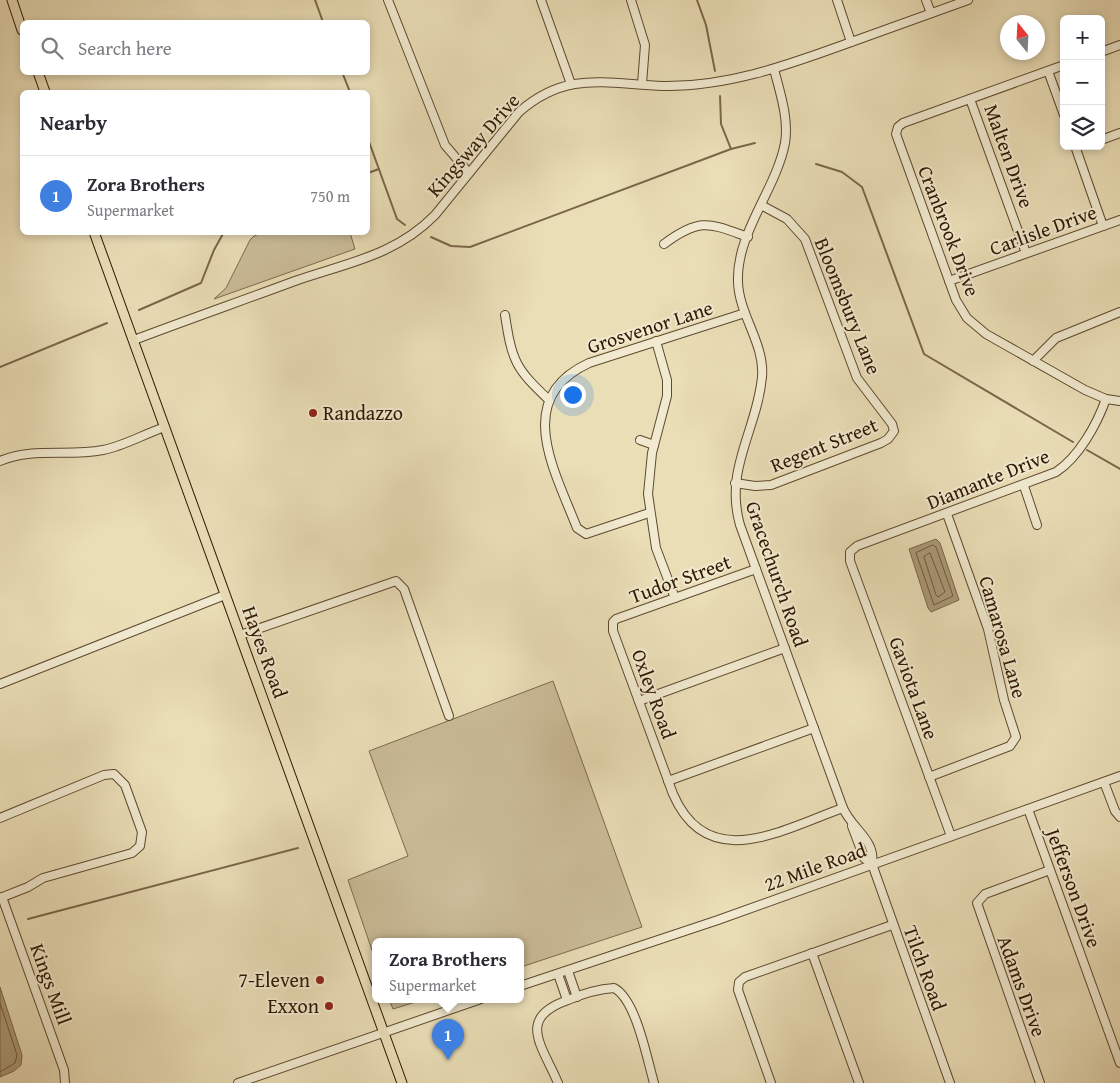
<!DOCTYPE html>
<meta charset="utf-8">
<style>
:root{--surface:#fff;--page:#f7f7f7;--text:#2b2b33;--muted:#7c7c81;--line:#e1e1e2;--accent:#1a73e8}
body{margin:0;font-family:"Gentium Book Plus",serif;background:var(--page);color:var(--text)}
.controls{position:absolute;right:15px;top:15px;display:grid;overflow:hidden;border-radius:8px;box-shadow:0 2px 8px #0003}
.controls button{width:45px;height:45px;display:grid;place-items:center;padding:0;border:0;border-bottom:1px solid var(--line);background:var(--surface);color:var(--text);font:25px sans-serif}
.compass{position:absolute;left:1000px;top:15px;width:45px;height:45px;border-radius:50%;background:var(--surface);box-shadow:0 2px 8px #0003;rotate:342deg}
.you{position:absolute;left:572px;top:394px;width:18px;height:18px;margin:-12px;border:4px solid #fff;border-radius:50%;background:#1a73e8;box-shadow:0 0 0 8px #1a73e833}
.badge{display:grid;place-items:center;width:32px;height:32px;border-radius:50%;background:var(--accent);color:#fff;font-size:16px;font-weight:700}
.pin{position:absolute;translate:-50% -41px;filter:drop-shadow(0 1px 2px #0008)}
.pin::after{content:'';position:absolute;top:26px;width:18px;height:15px;background:inherit;clip-path:polygon(0 0,100% 0,50% 100%)}
.popup{position:absolute;left:372px;top:938px;width:152px;height:65px;box-sizing:border-box;display:grid;place-content:center;border-radius:8px;background:var(--surface);filter:drop-shadow(0 1px 4px #0005);font-size:16px;white-space:nowrap;color:var(--muted)}
.popup b{font-size:19px;color:var(--text)}
.popup::after{content:'';position:absolute;left:50%;top:100%;margin-left:-10px;border:10px solid transparent;border-top-color:var(--surface)}
.list{margin:0;padding:0;list-style:none}
h2{display:flex;justify-content:space-between;align-items:center;height:65px;margin:0;padding:0 20px;font-size:21px}
h2 small{font-size:16px;font-weight:400;color:var(--muted)}
.list li{display:grid;grid-template-columns:32px 1fr auto;gap:15px;align-items:center;box-sizing:border-box;height:80px;padding:0 20px;border-top:1px solid var(--line)}
.list b{display:block;font-size:19px;white-space:nowrap}
.list p{margin:0;font-size:16px;white-space:nowrap;color:var(--muted)}
.list em{font-size:16px;font-style:normal;color:var(--muted)}
.icon{flex:none;width:28px;height:28px;fill:none;stroke:currentColor;stroke-width:2;stroke-linecap:round;stroke-linejoin:round}
.map{position:relative;flex:none;width:1120px;height:1083px;overflow:hidden}
.search{position:absolute;background:var(--surface);box-shadow:0 2px 8px #0003;left:20px;top:20px;width:350px;height:55px;display:flex;align-items:center;gap:12px;box-sizing:border-box;padding:0 18px;border-radius:8px;color:var(--muted);font-size:19px}
.panel{position:absolute;background:var(--surface);box-shadow:0 2px 8px #0003;left:20px;top:90px;width:350px;height:145px;border-radius:8px}
.map>svg:first-child{display:block}
.green{fill:#cabc98;stroke:#7d6a4c}
.water{fill:#ab9a79;stroke:#7a6649}
.lines{fill:none;stroke-linecap:round;stroke-linejoin:round}
.shore{stroke:#6e583c;stroke-width:1}
.stream{stroke:#7a6649;stroke-width:2}
.minor-casing{stroke:#5e492e;stroke-width:10}
.major-casing{stroke:#301700;stroke-width:11}
.minor{stroke:#f1ead0;stroke-width:8}
.major{stroke:#eadeb7;stroke-width:9}
.poi-dot{fill:#8f2418;stroke:#f1ead0;stroke-width:2}
.labels{text-anchor:middle;stroke-width:4;stroke-linejoin:round;paint-order:stroke}
.street-label{font-size:20px;fill:#301700;stroke:#f1ead0}
.poi-label{font-size:20px;fill:#301700;stroke:#f1ead0;text-anchor:end}
</style>
<div class="map">
<svg width="1120" height="1083" viewBox="0 0 1120 1083">
<rect width="100%" height="100%" fill="#eadeb7"/>
<filter id="stains"><feTurbulence type="fractalNoise" baseFrequency=".004" numOctaves="4"/><feColorMatrix values="0 0 0 0 .2 0 0 0 0 .09 0 0 0 0 .02 0 0 0 .5 -.17"/></filter>
<radialGradient id="worn" r=".72"><stop offset=".6" stop-color="#630" stop-opacity="0"/><stop offset="1" stop-color="#630" stop-opacity=".3"/></radialGradient>
<g class="green">
<polygon points="264,232 350,233 355,249 214,299 226,288 250,240 254,236"/>
<polygon points="553,681 642,927 521,967 520,941 376,941 375,959 348,880 408,856 369,751"/>
<polygon points="389,999 425,999 393,1009"/>
</g>
<g class="water">
<polygon points="936,539 940,543 959,600 931,612 928,608 909,549"/>
<polygon points="0,987 22,1055 21,1065 14,1071 0,1077"/>
</g>
<g class="lines">
<g class="shore">
<polygon points="933,545 936,547 953,596 934,605 916,553"/>
<polygon points="930,553 945,592 938,597 936,595 924,557"/>
<polyline points="0,1003 17,1055 15,1063 0,1072"/>
</g>
<g class="stream">
<polyline points="315,0 323,22"/>
<polyline points="697,0 706,25 715,71"/>
<polyline points="342,72 350,92"/>
<polyline points="720,96 721,124 731,149"/>
<polyline points="368,139 397,219 405,225"/>
<polyline points="816,164 842,172 862,187 924,354 1073,442"/>
<polyline points="368,173 379,169"/>
<polyline points="431,237 451,246 470,247 731,149 755,143"/>
<polyline points="139,310 201,283 214,250 224,232"/>
<polyline points="0,367 107,323"/>
<polyline points="1087,450 1120,469"/>
<polyline points="28,919 298,848"/>
</g>
<g class="minor-casing">
<g id="minor">
<polyline points="388,0 445,145 469,173"/>
<polyline points="541,0 571,84"/>
<polyline points="631,0 645,45 642,84"/>
<polyline points="837,0 851,42"/>
<polyline points="926,0 931,13"/>
<polyline points="1101,52 1120,45"/>
<polyline points="1064,65 903,123 898,127 896,134 956,300 967,318 986,334 1085,390 1106,399 1120,401"/>
<path d="M774,69C780,93 789,118 785,143C776,190 736,233 738,282C739,315 765,344 762,377C757,430 724,469 740,525L843,808C852,829 876,840 872,864L950,1083"/>
<polyline points="1048,71 1064,115"/>
<polyline points="970,99 1026,253"/>
<polyline points="1101,140 1120,133"/>
<polyline points="1075,146 1103,226"/>
<path d="M664,244C700,217 709,223 748,237"/>
<polyline points="949,281 1120,220"/>
<path d="M505,315C512,361 515,368 549,400"/>
<path d="M134,340C187,320 241,301 295,281C346,263 395,256 435,215L519,112C567,70 606,84 663,86C726,87 785,66 843,45C885,30 927,15 968,0"/>
<polyline points="656,341 667,380 667,396 652,453 648,494 656,548 675,598"/>
<polyline points="1033,361 1056,338 1120,312"/>
<polyline points="640,440 654,445"/>
<path d="M0,461C34,447 68,457 103,450C124,446 144,434 165,427"/>
<polyline points="735,483 755,486 771,485 881,443 888,439 894,431 892,424 857,378 805,239 787,219 761,205"/>
<polyline points="1024,486 1037,525"/>
<path d="M649,513L586,534L577,528C555,471 512,398 589,363L745,313"/>
<path d="M756,569L616,619L613,622V631L673,794C708,875 783,829 843,808"/>
<polyline points="240,635 396,581 404,589 449,716"/>
<polyline points="0,684 225,595"/>
<polyline points="639,701 785,648"/>
<polyline points="929,777 1010,746 1016,737 1004,700 988,629 947,514"/>
<polyline points="668,781 814,728"/>
<polyline points="1104,782 1115,811 1120,817"/>
<polyline points="1028,809 1120,1063"/>
<polyline points="0,818 104,775 114,774 125,785 142,832 140,846 132,853 43,878 28,887 0,898"/>
<polyline points="852,826 864,858 872,864"/>
<path d="M951,836L850,561V552L857,546L1056,472C1079,457 1097,424 1106,399"/>
<polyline points="2,897 64,1070 65,1083"/>
<polyline points="812,953 859,1083"/>
<polyline points="568,971 577,997"/>
<polyline points="558,974 567,1000"/>
<polyline points="520,986 718,920 1120,776"/>
<polyline points="238,1083 481,999"/>
<path d="M558,1083C542,1045 516,1018 568,1000C582,994 599,989 614,988C636,999 647,1059 654,1083"/>
<polyline points="771,1083 738,990 739,982 745,977 892,925"/>
<polyline points="1040,1083 977,903 985,894 1050,870"/>
</g>
</g>
<g class="major-casing">
<g id="major">
<polyline points="12,0 22,30"/>
<polyline points="38,72 45,92"/>
<polyline points="94,232 402,1083"/>
</g>
</g>
<use href="#minor" class="minor"/>
<use href="#major" class="major"/>
</g>
<g class="poi-dot">
<circle cx="313" cy="413" r="5"/>
<circle cx="320" cy="980" r="5"/>
<circle cx="329" cy="1006" r="5"/>
</g>
<g class="labels">
<g class="street-label">
<text transform="translate(473 145) rotate(-49)" y="7">Kingsway Drive</text>
<text transform="translate(1009 156) rotate(70)" y="7">Malten Drive</text>
<text transform="translate(1043 230) rotate(-20)" y="7">Carlisle Drive</text>
<text transform="translate(949 231) rotate(69)" y="7">Cranbrook Drive</text>
<text transform="translate(848 306) rotate(68)" y="7">Bloomsbury Lane</text>
<text transform="translate(650 327) rotate(-18)" y="7">Grosvenor Lane</text>
<text transform="translate(824 445) rotate(-22)" y="7">Regent Street</text>
<text transform="translate(988 479) rotate(-22)" y="7">Diamante Drive</text>
<text transform="translate(777 574) rotate(71)" y="7">Gracechurch Road</text>
<text transform="translate(680 579) rotate(-20)" y="7">Tudor Street</text>
<text transform="translate(1003 637) rotate(74)" y="7">Camarosa Lane</text>
<text transform="translate(265 652) rotate(70)" y="7">Hayes Road</text>
<text transform="translate(914 688) rotate(70)" y="7">Gaviota Lane</text>
<text transform="translate(654 694) rotate(70)" y="7">Oxley Road</text>
<text transform="translate(815 867) rotate(-20)" y="7">22 Mile Road</text>
<text transform="translate(1074 888) rotate(70)" y="7">Jefferson Drive</text>
<text transform="translate(925 968) rotate(70)" y="7">Tilch Road</text>
<text transform="translate(51 984) rotate(70)" y="7">Kings Mill</text>
<text transform="translate(1022 986) rotate(70)" y="7">Adams Drive</text>
</g>
<g class="poi-label">
<text x="323" y="420" text-anchor="start">Randazzo</text>
<text x="310" y="987">7-Eleven</text>
<text x="319" y="1013">Exxon</text>
</g>
</g>
<rect width="100%" height="100%" filter="url(#stains)"/>
<rect width="100%" height="100%" fill="url(#worn)"/>
</svg>
<div class="controls">
<button>+</button>
<button>−</button>
<button><svg class="icon" aria-label="layers" viewBox="0 0 24 24"><path d="M12 4l9 5-9 5-9-5zM3 14l9 5 9-5"/></svg></button>
</div>
<svg class="compass" viewBox="-18 -18 36 36"><path d="M0-13l5 13h-10z" fill="#e53935"/><path d="M0 13l5-13h-10z" fill="#7c7c81"/></svg>
<div class="you"></div>
<div class="pin badge" style="left:448px;top:1060px;background:#3f7fe0">1</div>
<div class="popup"><b>Zora Brothers</b>Supermarket</div>
<div class="search"><svg class="icon" aria-label="search" viewBox="0 0 24 24"><circle cx="10" cy="10" r="6"/><path d="M15 15l6 6"/></svg>Search here</div>
<section class="panel">
<h2>Nearby<small></small></h2>
<ul class="list">
<li><span class="badge" style="background:#3f7fe0">1</span><div><b>Zora Brothers</b><p>Supermarket</p></div><em>750 m</em></li>
</ul>
</section>
</div>
